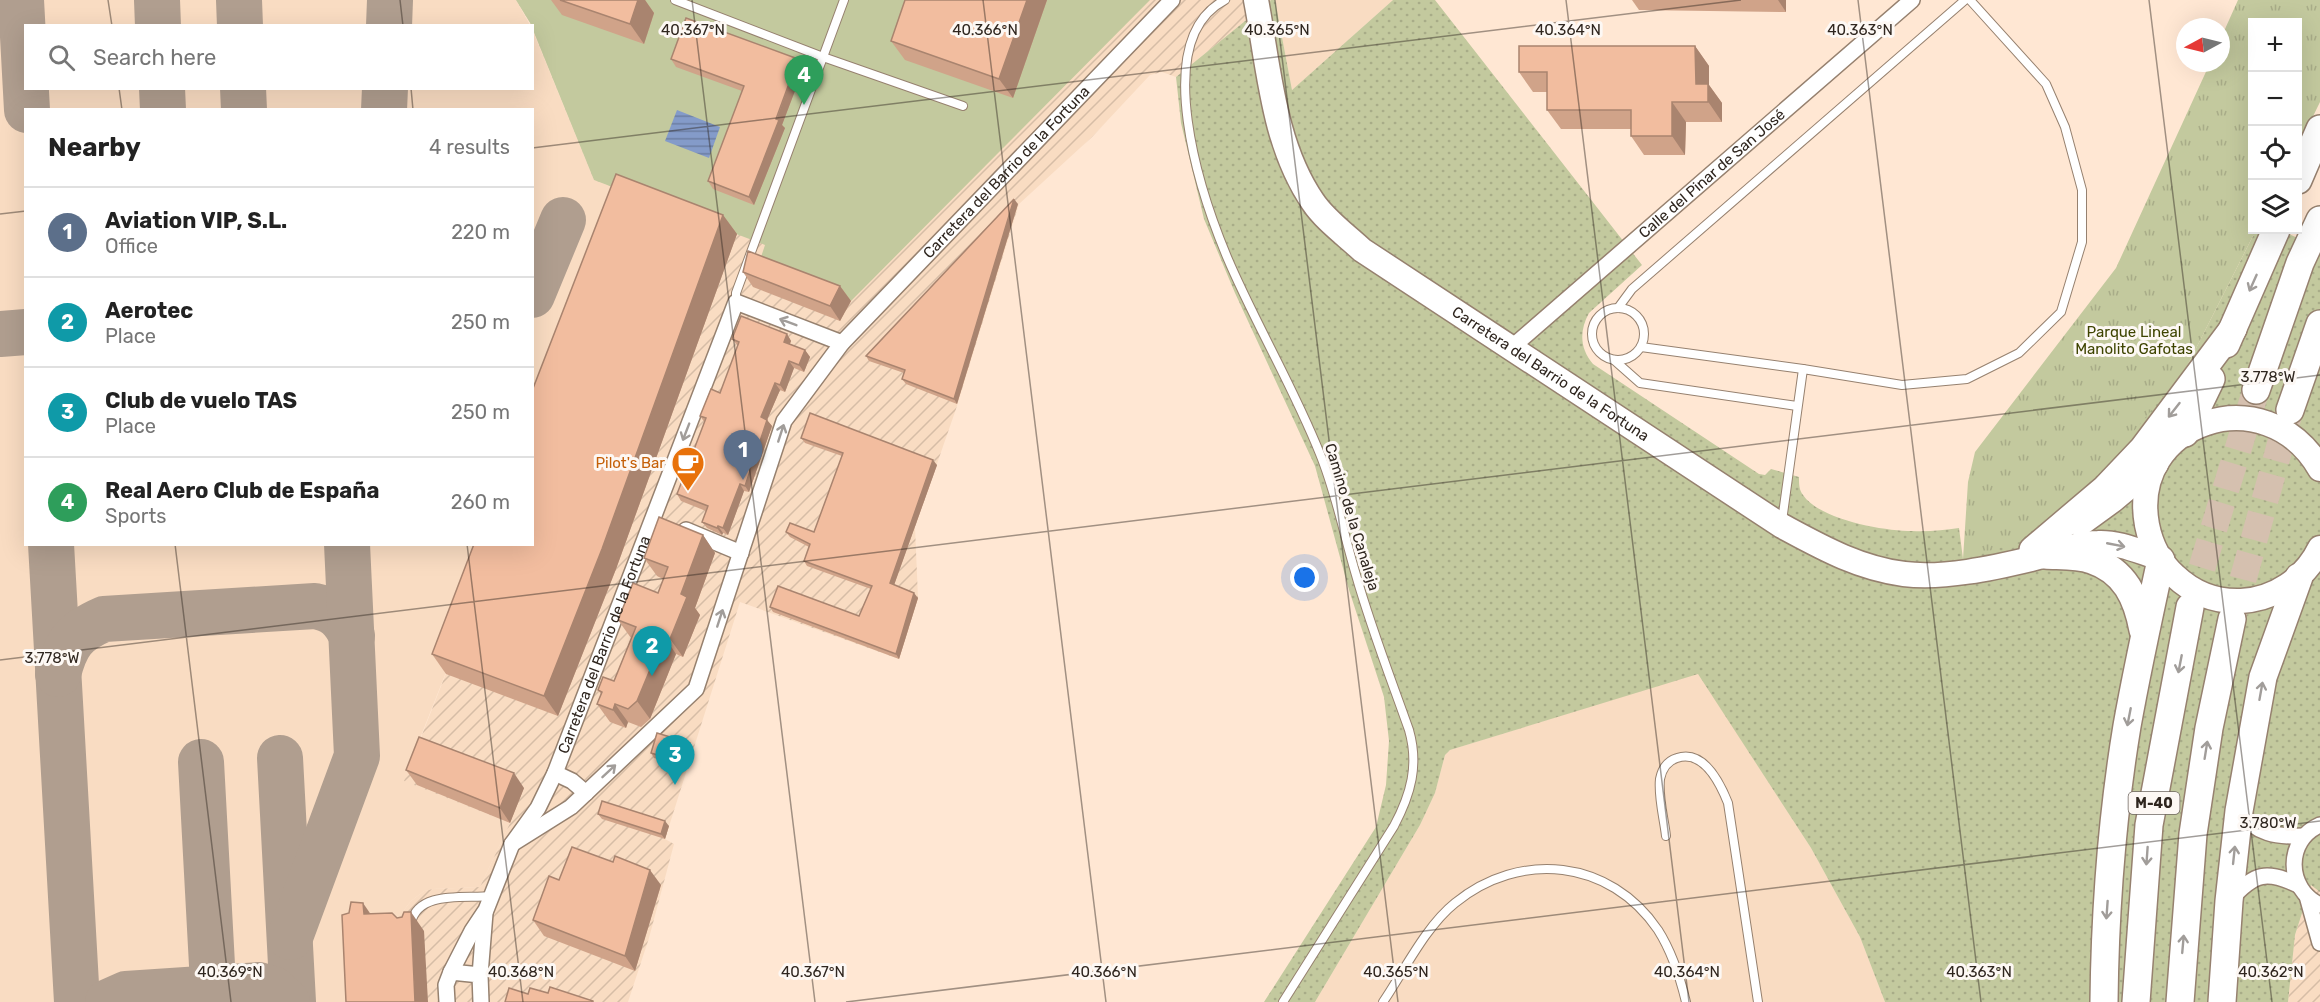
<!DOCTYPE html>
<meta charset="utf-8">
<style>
:root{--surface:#fff;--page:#f6f6f6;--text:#222;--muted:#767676;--line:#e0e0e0;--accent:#438696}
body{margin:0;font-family:Rubik,sans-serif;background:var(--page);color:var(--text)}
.controls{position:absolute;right:18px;top:18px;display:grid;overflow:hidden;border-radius:0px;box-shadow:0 6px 24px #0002}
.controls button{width:54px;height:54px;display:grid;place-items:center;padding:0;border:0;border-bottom:2px solid var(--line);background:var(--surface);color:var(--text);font:30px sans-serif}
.compass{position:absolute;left:2176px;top:18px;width:54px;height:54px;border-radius:50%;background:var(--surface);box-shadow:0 6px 24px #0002;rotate:263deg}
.you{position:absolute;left:1305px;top:578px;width:21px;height:21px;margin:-15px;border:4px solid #fff;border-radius:50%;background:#1a73e8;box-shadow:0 0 0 9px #1a73e833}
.badge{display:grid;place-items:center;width:39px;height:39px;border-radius:50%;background:var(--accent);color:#fff;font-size:20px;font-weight:700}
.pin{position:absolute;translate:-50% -50px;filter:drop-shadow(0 2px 3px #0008)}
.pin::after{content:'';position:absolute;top:32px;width:21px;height:18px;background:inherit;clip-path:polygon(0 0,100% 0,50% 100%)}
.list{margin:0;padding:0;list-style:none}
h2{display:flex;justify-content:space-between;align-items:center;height:78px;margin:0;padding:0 24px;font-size:26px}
h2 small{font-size:20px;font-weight:400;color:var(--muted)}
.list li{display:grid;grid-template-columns:39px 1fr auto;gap:18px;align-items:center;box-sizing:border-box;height:90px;padding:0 24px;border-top:2px solid var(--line)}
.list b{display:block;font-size:22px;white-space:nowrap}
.list p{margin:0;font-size:20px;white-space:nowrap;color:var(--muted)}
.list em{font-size:20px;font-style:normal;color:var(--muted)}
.icon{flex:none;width:33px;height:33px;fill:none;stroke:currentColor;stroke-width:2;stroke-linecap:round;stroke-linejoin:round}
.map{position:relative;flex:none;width:2320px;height:1002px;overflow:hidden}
.search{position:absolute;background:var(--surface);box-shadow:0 6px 24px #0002;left:24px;top:24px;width:510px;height:66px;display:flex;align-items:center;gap:15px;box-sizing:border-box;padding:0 21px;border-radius:0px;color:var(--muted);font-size:22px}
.panel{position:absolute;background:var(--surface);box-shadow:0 6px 24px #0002;left:24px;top:108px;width:510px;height:438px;border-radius:0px}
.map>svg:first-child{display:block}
.built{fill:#f9dcc2}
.industrial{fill:url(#industrial-furrows)}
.grass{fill:url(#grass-dots)}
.park{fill:url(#park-tufts)}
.pitch{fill:#c3c99e}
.water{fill:url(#water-rules)}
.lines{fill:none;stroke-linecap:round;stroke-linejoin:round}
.taxiway{stroke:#b09e8f;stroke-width:46}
.highway-tunnel{stroke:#d5c0af;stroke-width:27;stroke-dasharray:27 14;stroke-linecap:butt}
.lane-casing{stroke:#96816f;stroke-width:10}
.street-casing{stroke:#96816f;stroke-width:18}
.primary-casing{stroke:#96816f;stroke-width:27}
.highway-casing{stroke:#96816f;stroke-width:30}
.lane{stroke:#fff;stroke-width:8}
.street{stroke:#fff;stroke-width:15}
.primary{stroke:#fff;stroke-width:24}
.highway{stroke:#fff;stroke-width:27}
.wall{fill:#d0a389}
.shaded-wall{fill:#a9846f}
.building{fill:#f2bd9f;stroke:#a9846f;stroke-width:1.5}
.oneway{stroke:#a19d9a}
.ticks{fill:none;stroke:#2f261f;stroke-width:1.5;stroke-opacity:0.45}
.labels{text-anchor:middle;stroke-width:6;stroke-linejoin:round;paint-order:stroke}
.shield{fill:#fdf8f4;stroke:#6d655f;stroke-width:1.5}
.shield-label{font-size:14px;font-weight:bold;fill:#2f261f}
.street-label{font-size:15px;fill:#2f261f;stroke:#fdf8f4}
.park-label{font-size:15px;fill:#3e4400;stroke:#fdf8f4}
.food-label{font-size:15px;fill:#c56008;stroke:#fdf8f4;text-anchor:end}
.ticks-label{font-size:15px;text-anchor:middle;fill:#2f261f;stroke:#fdf8f4;stroke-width:6;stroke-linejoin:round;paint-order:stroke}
</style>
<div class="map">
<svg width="2320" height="1002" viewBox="0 0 2320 1002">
<defs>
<pattern id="industrial-furrows" width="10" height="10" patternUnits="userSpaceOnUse" patternTransform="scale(1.5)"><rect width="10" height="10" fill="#f9dcc2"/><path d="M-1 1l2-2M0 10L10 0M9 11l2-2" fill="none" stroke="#d6bda6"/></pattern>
<pattern id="grass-dots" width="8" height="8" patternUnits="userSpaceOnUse" patternTransform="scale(1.5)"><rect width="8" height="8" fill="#c3c99e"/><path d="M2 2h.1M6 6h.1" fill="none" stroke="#a8ac88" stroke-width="1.8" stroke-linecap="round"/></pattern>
<pattern id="park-tufts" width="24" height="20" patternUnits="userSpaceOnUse" patternTransform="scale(1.5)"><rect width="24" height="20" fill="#c3c99e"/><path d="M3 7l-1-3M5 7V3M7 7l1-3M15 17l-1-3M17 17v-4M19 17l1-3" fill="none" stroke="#a8ac88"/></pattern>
<pattern id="water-rules" width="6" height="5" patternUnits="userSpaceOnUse" patternTransform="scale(1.5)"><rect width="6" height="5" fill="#849bc9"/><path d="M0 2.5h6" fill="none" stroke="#6c7ea3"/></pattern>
</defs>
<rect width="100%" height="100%" fill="#ffe7d3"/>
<g class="built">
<polygon points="0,0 516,0 530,25 26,26 26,88 532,88 533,31 594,180 629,193 533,449 532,110 26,110 26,544 496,545 417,746 417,785 510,823 480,887 433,889 424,891 411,901 404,910 401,923 359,1002 0,1002"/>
<polygon points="1275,0 1393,0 1292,90"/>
<polygon points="1698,673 1811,848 1860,937 1885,1002 1315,1002 1420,825 1435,793 1445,755 1450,750"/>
</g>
<g class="industrial">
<polygon points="516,0 1271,0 1176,77 1162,72 1150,75 1092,137 1019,204 956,409 915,527 918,598 899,659 740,602 665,839 674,844 649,938 628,1002 359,1002 401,923 404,910 411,901 424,891 433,889 480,887 510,823 404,781 496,545 532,544 629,193 594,180 533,30 532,26"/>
<polygon points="2320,857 2320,1002 2288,1002 2295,935"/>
</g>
<path class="grass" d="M1271,0H1275L1292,90L1393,0H1435L1642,265L1589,313C1579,331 1580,349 1593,364L1759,474L1765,475L1771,469L1799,477C1799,484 1799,490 1803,495C1820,520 1884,531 1912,531C1928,532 1944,530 1959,528L1963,559L2184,372L2256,230H2280L2320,248V892L2311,885L2295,935L2288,1002H1885L1860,937L1811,848L1698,674L1450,750L1445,755L1435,793L1420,825L1315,1002H1264L1376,827L1386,785L1389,741L1384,697L1349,590L1315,466L1235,293L1204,219L1181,123L1176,77Z"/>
<polygon class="park" points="2238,0 2320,0 2320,102 2298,147 2298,22 2252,22 2252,230 2256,230 2184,372 2099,472 2019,542 1963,559 1968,482 1975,452 2116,268 2210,63 2221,63 2221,38"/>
<polygon class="pitch" points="516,0 1150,0 851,301 758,266 765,245 594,180 533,30 532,26"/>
<polygon class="water" points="677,110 720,127 709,158 665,141"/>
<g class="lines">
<g class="taxiway">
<polyline points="21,0 27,110"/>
<polyline points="157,0 158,26"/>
<polyline points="239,0 240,26"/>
<polyline points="389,26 390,0"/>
<polyline points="162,88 163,110"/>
<polyline points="243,88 244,110"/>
<polyline points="384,110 385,88"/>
<polyline points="532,295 563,220"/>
<polyline points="0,334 26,332"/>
<polyline points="51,544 77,1002"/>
<path d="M58,674C66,643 74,632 104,619L315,606C335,610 343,618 352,636"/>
<polyline points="280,758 293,1002"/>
<polyline points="201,762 214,1002"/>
<polyline points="290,937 357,756 347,544"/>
<polyline points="108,1002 126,994 259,985 273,989 287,1002"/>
</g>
<g class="highway-tunnel">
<polyline points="2190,607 2256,390"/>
<polyline points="2232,619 2290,410"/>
</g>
<g class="lane-casing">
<g id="lane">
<polyline points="675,0 823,57 963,106"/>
<path d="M1225,0C1148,40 1202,197 1227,257C1255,323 1293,386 1320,454C1336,493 1344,535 1356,575C1371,628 1391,679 1409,730C1419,765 1411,794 1394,826L1283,1002"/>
<polyline points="736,302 736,293 844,0"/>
<circle cx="1618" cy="334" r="26"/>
<polyline points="1618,308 1632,289 1965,0"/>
<polyline points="1641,347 1803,369"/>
<polyline points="1614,360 1640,383 1797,406"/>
<polyline points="1782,521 1803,369 1902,385 1967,379 2019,353 2061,312 2082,242 2082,190 2065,127 2046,84 1970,0"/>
<path d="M1666,836C1664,818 1658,797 1660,779C1662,769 1667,761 1677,758C1704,749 1720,783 1728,803L1758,1002"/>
<path d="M411,923C418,890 465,899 491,896"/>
<path d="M1383,1002C1404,971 1426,926 1455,903C1520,850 1610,859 1658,930C1672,952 1680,977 1686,1002"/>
</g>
</g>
<g class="street-casing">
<g id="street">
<path id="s1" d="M1511,348L1912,0"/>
<polyline points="686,530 741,553"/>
<polyline points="555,773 572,781 586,793"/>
<path d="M2239,811C2255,834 2277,837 2304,836"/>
<path d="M2320,825C2285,840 2286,889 2320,905"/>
<path id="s2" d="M512,844L571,807L696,689L784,421L842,343L1172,0"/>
<polyline points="2307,896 2320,943"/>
<path d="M2231,899C2254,873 2267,870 2298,885"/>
<path id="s3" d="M451,972L472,931L486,910L512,844L538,808L555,773L736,302L842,343"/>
<polyline points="480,975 485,913"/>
<polyline points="447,1002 446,985 451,972 480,975 481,1002"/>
</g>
</g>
<g class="primary-casing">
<g id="primary">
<path id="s4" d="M1256,0C1269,68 1273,144 1313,202C1325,220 1346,235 1362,250L1782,526C1821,547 1858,568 1904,574C1943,579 1993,568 2031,559C2053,554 2075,543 2098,543C2119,542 2140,552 2160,558"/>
<path d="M2320,469C2266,375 2128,422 2147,525C2151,545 2160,563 2175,576C2193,593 2216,602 2241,601C2275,599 2305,579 2320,548"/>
<polyline points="2080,524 2113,500 2156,464"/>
</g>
</g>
<g class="highway-casing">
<g id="highway">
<polyline points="2298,180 2320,129"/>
<polyline points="2226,344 2276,230"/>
<polyline points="2256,390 2300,263 2320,220"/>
<polyline points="2290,410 2320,324"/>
<polyline points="2185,433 2211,379"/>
<polyline points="2033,550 2105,489 2143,449 2233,329"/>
<path d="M2045,555C2060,556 2078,555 2092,560C2125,571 2137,598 2143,630"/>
<path d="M2104,1002C2105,909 2112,817 2127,726C2137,670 2149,615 2161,560"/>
<polyline points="2136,1002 2149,825 2190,607"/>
<polyline points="2180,1002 2193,834 2209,728 2232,619"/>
<polyline points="2222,1002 2229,901 2239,811 2263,677 2299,577"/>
</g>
</g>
<use href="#lane" class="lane"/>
<use href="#street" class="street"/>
<use href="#primary" class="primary"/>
<use href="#highway" class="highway"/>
</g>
<g class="wall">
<polygon points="551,0 645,0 654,13 644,44 562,15"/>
<polygon points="905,0 1047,0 1013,98 905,60 891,41"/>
<polygon points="1632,0 1786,0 1786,12 1639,10"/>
<polygon points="1695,46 1709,66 1709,85 1722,103 1722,122 1686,122 1685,155 1644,155 1631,136 1631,129 1561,129 1547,110 1547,92 1533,92 1519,72"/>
<polygon points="671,59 804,67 782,125 785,128 754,205 713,189 708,181 742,91 676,67"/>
<polygon points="1018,204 957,404 906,384 902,379 904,373 869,361 866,356"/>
<polygon points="723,215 737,234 616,569 558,716 446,674 432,654"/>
<polygon points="743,272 840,286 851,301 840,321 753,287"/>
<polygon points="787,334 791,341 790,344 805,350 810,357 804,372 794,368 785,392 780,390 767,420 772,426 749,492 744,491 728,535 723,533 722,535 707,528 702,522 706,511 681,501 677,494 705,423 700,416 720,393 738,346 732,339"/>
<polygon points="801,438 937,465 894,585 918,598 899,659 773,612 770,607 859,616 871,589 807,566 804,561 809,547 790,537 786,532 814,532 842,456 805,443"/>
<polygon points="703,535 715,553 695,608 700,615 683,657 676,654 650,719 641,727 628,722 626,728 610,722 597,704 601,694 598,690 614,681 631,638 618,620 658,593 663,579 657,576 644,558"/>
<polygon points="693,748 687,768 654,758 651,753"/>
<polygon points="406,770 524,788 510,823 417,785"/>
<polygon points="598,814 669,826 665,839 602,819"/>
<polygon points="559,880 661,885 635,971 544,936 533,920"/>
</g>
<g class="shaded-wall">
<polygon points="638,0 645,0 654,13 644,44 630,24"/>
<polygon points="1027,0 1047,0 1013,98 999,79"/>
<polygon points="1778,0 1786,0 1786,12"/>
<polygon points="1695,46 1709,66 1709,85 1722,103 1722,122 1696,84"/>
<polygon points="798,59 804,67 782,125 785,128 754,205 749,197"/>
<polygon points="1672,102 1686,122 1685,155 1672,136"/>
<polygon points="1014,199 1018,204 957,404 954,399"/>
<polygon points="723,215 737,234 616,569 558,716 544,696"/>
<polygon points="840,286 851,301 840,321 830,306"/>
<polygon points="787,334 791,341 788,348 784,342"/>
<polygon points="805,350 810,357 804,372 799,365"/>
<polygon points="789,361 794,368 785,392 780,385"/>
<polygon points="775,383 780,390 767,420 772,426 749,492 745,486 761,417"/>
<polygon points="933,460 937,465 893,588 890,583"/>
<polygon points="740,484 744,491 728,535 723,528"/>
<polygon points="718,526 723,533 722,535 717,528"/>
<polygon points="703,535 715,553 695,608 700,615 683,657 670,639 681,594"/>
<polygon points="914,593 918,598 899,659 896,654"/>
<polygon points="664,636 676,654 650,719 637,701"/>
<polygon points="615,704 628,722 626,728 613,710"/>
<polygon points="690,743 693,748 687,768 684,763"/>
<polygon points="514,773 524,788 510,823 500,808"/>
<polygon points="665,821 669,826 665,839 661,834"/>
<polygon points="650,870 661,885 635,971 625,956"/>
<polygon points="363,903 376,922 364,914"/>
<polygon points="411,912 424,931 428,1002 415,1002"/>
</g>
<g class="building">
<polygon points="560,0 638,0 630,24"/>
<polygon points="905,0 1027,0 999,79 891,41"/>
<polygon points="686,18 798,59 776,119 779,120 749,197 708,181 744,86 671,59"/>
<polygon points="1519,46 1695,46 1696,84 1708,84 1708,102 1672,102 1672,136 1631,136 1631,110 1547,110 1547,72 1519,72"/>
<polygon points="616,174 723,215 602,549 544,696 432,654 474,544 532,544 532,391"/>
<polygon points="1014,199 954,399 902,379 905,370 866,356"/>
<polygon points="748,251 840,286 830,306 743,272"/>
<polygon points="741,316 787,334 784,342 805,350 799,365 789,361 780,385 775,383 761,417 767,420 745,486 740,484 723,528 718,526 717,528 702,522 708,506 677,494 706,418 700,416 711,389 720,393 739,342 732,339"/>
<polygon points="810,413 933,460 890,583 914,593 896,654 770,607 778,586 859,616 872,586 804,561 810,544 786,532 790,523 814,532 843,453 801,438"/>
<polygon points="659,517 703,535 681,594 687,597 670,639 664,636 637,701 628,709 615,704 613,710 597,704 602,692 598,690 603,677 614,681 636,627 618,620 633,583 658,593 668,567 644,558"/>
<polygon points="657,733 690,743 684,763 651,753"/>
<polygon points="419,737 514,773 500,808 406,770"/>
<polygon points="602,801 665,821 661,834 598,814"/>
<polygon points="572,847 613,862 615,856 650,870 625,956 533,920 549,876 559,880"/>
<polygon points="351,902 363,903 364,914 392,913 397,918 402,917 404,912 411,912 415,1002 346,1002 342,915 349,913"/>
<polygon points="550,987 593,1001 593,1002 505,1002 509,988 528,994 530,988 548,993"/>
</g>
<defs><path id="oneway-shaft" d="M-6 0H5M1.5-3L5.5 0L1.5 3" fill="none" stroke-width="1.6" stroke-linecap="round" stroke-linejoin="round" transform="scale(1.5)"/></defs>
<g class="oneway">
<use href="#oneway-shaft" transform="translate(2253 283) rotate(114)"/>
<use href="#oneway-shaft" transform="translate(788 322) rotate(-159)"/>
<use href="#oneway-shaft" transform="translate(2174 410) rotate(128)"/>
<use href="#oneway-shaft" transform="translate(686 432) rotate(111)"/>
<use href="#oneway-shaft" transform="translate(781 433) rotate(-72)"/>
<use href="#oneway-shaft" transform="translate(2116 545) rotate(11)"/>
<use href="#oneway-shaft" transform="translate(720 618) rotate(-72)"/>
<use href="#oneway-shaft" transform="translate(2180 664) rotate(101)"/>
<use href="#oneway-shaft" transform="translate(2261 691) rotate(-80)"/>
<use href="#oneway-shaft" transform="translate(2129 717) rotate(101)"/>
<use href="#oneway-shaft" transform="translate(2206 750) rotate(-81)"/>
<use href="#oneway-shaft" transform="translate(609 771) rotate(-43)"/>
<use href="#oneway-shaft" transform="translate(2234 855) rotate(-84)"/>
<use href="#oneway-shaft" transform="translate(2147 856) rotate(94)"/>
<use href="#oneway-shaft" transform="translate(2107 910) rotate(94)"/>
<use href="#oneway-shaft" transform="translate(2183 944) rotate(-85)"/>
</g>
<path class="ticks" d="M108,0L112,26M400,0L403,26M692,0L815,1002M983,0L1106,1002M1275,0L1398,1002M1566,0L1689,1002M1858,0L1981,1002M2149,0L2272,1002M119,88L122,110M411,88L413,110M532,148L1741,0M0,214L26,211M175,544L231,1002M467,544L523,1002M0,660L2320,375M846,1002L2320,821"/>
<defs>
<g id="cafe-pin" transform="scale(1.725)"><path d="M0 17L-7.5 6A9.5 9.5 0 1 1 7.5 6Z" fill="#e8710a" stroke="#fdf8f4"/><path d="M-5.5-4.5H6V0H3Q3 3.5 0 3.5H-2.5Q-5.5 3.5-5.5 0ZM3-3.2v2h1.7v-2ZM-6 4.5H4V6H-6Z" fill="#fff"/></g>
</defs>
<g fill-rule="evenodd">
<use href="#cafe-pin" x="688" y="463"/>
</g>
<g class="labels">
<rect class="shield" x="2128.5" y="792" width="51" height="22" rx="4.5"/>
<g class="shield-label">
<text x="2154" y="808">M-40</text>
</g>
<g class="street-label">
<text dy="5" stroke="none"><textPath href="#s2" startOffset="858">Carretera del Barrio de la Fortuna</textPath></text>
<text dy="5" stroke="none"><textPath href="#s1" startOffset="266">Calle del Pinar de San José</textPath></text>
<text dy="5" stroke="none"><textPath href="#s4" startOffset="506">Carretera del Barrio de la Fortuna</textPath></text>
<text transform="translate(1352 517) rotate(73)" y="5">Camino de la Canaleja</text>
<text dy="5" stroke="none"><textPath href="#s3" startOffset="363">Carretera del Barrio de la Fortuna</textPath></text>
</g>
<g class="park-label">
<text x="2134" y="337">Parque Lineal<tspan x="2134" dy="17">Manolito Gafotas</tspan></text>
</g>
<g class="food-label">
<text x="665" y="468">Pilot's Bar</text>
</g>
</g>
<g class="ticks-label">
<text x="693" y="35">40.367°N</text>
<text x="985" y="35">40.366°N</text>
<text x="1277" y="35">40.365°N</text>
<text x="1568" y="35">40.364°N</text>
<text x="1860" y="35">40.363°N</text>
<text x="2268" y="382">3.778°W</text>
<text x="52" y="663">3.778°W</text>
<text x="2268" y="828">3.780°W</text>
<text x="230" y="977">40.369°N</text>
<text x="521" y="977">40.368°N</text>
<text x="813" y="977">40.367°N</text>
<text x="1104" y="977">40.366°N</text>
<text x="1396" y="977">40.365°N</text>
<text x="1687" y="977">40.364°N</text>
<text x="1979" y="977">40.363°N</text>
<text x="2271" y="977">40.362°N</text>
</g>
</svg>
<div class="controls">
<button>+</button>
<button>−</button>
<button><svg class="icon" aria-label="locate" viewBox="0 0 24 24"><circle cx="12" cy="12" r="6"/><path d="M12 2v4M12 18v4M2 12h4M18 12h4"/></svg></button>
<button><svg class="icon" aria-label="layers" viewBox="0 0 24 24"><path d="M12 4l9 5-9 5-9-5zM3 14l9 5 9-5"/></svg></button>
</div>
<svg class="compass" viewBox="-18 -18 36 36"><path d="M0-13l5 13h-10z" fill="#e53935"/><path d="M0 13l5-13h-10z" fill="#767676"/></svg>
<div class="you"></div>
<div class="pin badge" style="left:743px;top:480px;background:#5c6f8a">1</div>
<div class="pin badge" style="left:652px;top:676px;background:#0f9aa8">2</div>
<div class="pin badge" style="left:675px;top:785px;background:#0f9aa8">3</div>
<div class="pin badge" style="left:804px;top:105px;background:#2e9e5b">4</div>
<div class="search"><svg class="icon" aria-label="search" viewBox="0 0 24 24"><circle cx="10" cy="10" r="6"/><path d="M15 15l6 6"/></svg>Search here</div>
<section class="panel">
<h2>Nearby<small>4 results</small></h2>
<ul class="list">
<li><span class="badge" style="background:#5c6f8a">1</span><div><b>Aviation VIP, S.L.</b><p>Office</p></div><em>220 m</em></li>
<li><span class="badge" style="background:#0f9aa8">2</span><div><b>Aerotec</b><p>Place</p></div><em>250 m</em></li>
<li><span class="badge" style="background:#0f9aa8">3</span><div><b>Club de vuelo TAS</b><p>Place</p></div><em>250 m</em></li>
<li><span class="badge" style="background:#2e9e5b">4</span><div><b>Real Aero Club de España</b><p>Sports</p></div><em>260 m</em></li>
</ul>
</section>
</div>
